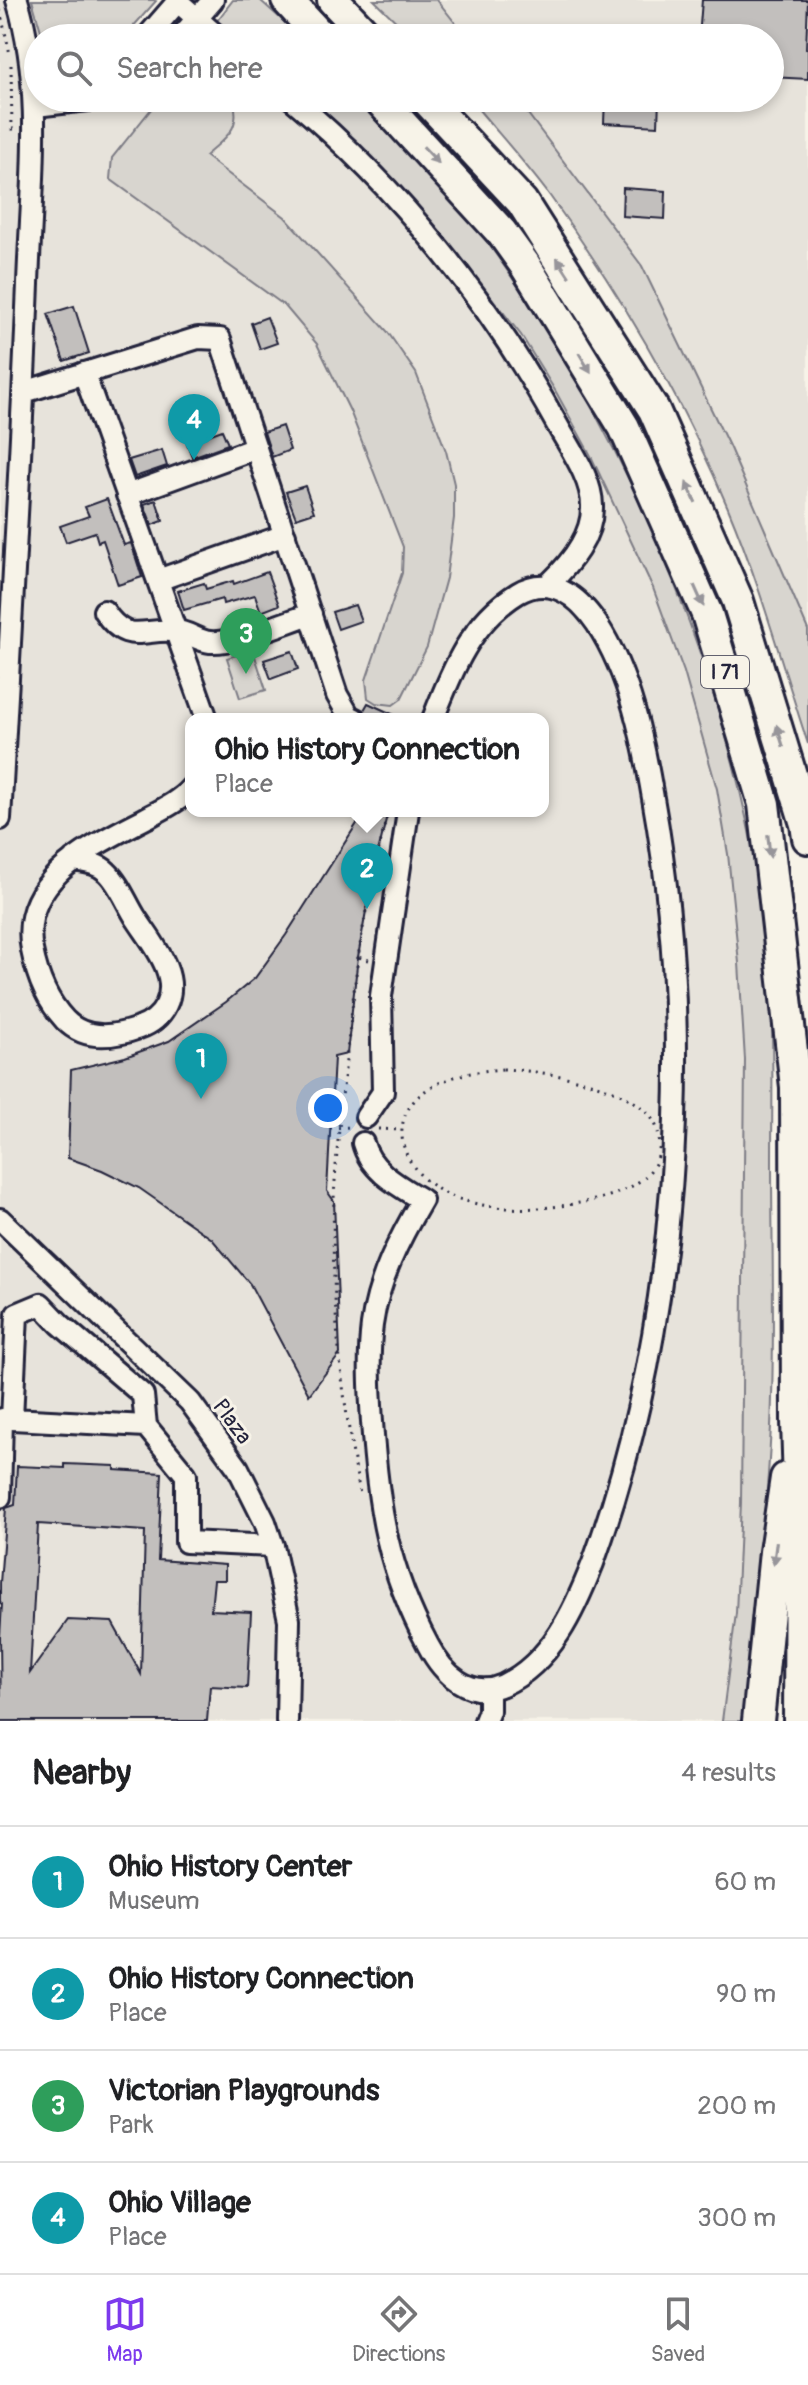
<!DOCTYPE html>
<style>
:root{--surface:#fff;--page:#f6f6f6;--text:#202124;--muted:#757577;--line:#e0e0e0;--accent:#7c3aed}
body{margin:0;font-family:Pangolin,sans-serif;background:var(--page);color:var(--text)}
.you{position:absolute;left:328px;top:1108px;width:28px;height:28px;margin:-20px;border:6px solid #fff;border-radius:50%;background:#1a73e8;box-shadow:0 0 0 12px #1a73e833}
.badge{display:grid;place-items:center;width:52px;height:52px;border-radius:50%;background:var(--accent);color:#fff;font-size:26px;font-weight:700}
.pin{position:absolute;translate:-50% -66px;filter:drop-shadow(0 2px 4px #0008)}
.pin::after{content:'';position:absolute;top:42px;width:28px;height:24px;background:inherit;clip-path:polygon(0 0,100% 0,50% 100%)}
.popup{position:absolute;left:185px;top:713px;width:364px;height:104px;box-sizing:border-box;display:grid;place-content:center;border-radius:16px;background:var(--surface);filter:drop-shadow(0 2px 6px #0005);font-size:26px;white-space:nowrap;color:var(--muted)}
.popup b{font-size:30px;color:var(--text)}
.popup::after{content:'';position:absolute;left:50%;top:100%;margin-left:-16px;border:16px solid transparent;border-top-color:var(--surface)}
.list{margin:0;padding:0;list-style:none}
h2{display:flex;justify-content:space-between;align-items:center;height:104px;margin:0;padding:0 32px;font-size:34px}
h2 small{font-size:26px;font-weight:400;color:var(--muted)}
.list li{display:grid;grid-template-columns:52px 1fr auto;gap:24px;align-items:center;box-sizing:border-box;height:112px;padding:0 32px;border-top:2px solid var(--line)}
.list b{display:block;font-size:30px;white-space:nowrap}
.list p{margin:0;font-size:26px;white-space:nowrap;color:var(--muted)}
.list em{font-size:26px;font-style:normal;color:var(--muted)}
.icon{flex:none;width:44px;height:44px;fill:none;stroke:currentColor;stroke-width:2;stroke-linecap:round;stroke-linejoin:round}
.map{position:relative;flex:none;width:808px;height:1721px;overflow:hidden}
.search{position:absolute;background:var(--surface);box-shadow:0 4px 12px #0003;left:24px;right:24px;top:24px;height:88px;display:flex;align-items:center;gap:20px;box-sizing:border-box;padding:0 28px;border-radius:44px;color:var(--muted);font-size:30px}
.sheet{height:552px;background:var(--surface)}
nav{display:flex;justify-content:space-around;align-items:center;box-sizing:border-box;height:112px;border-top:2px solid var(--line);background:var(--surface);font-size:22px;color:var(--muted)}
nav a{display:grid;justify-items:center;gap:4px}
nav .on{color:var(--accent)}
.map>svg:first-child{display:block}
.built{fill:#e7e3db;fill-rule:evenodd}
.green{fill:#d8d5cf;stroke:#7d7c85;stroke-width:2}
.building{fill:#c2bfbd;stroke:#22223b;stroke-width:2;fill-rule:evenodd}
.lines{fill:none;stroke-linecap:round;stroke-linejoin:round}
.minor-casing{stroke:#22223b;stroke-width:26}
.highway-casing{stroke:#22223b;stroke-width:36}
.path{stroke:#22223b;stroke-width:3;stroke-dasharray:2 6;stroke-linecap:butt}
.minor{stroke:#f7f3e8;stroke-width:20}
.highway{stroke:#f7f3e8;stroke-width:30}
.oneway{fill:#97959a}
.labels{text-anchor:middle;stroke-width:6;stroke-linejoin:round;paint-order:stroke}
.shield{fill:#f7f3e8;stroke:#62616f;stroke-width:2}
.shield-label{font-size:20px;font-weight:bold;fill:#22223b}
.street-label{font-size:22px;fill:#22223b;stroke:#f7f3e8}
</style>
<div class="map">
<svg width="808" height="1721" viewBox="0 0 808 1721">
<rect width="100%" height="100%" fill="#f7f3e8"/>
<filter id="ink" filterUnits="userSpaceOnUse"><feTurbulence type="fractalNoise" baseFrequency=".0125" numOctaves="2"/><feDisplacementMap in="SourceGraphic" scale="16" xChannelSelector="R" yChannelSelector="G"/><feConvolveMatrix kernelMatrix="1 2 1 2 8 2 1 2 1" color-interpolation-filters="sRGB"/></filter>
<g filter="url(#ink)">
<g class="built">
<path d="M0,0H32L33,4L43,38H38V92L35,105L101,98H307L326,115L469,269L521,335L556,392L590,454L653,588L684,672L717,789L728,854L739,963L745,1060L741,1503L736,1613L722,1721H0ZM191,719H543V811H191Z"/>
<polygon points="437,0 808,0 808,630 729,446 541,129 516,98 770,98 770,38 467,38"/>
</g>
<g class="green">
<polygon points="32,0 154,0 156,1 123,38 43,38"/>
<polygon points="233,0 260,0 302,38 235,38 216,22"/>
<polygon points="374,0 437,0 467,38 413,38"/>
<path d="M160,98H233C242,130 226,137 205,156L285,217L387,331L416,373L446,451L454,484V518L446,578L427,647L401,699L393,705L376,703L368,698L366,680L402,573L403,547L350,411L317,344L285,306L110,179L112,158Z"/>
<path d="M307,98H366C400,137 437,175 468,216C617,414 718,644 760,888C776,979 772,1073 772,1165C772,1252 775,1340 771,1426C766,1525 755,1623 746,1721H722L736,1613L741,1503L745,1060L739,963L728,854L717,789L684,672L653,588L590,454L556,392L521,335L469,269L326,115Z"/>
<path d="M469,98H516L642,266L729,446L808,630V744C782,665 760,584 728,508C682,398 620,293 550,196C525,162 496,131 469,98Z"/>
<polygon points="253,650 266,690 240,698 227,658"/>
</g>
<g class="building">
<polygon points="702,0 808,0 806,49 808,49 808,79 770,77 770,38 699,38"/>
<polygon points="605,98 659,98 658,126 604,123"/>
<polygon points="623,188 666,191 665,219 622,216"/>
<polygon points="74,306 89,353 64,361 48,314"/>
<polygon points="267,317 277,343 260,349 251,323"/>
<polygon points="282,426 290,450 272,457 264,432"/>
<polygon points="222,430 228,444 192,457 187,443"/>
<polygon points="162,450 167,466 135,477 129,460"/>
<polygon points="305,486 314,512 296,518 286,492"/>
<polygon points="107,499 124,545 131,543 142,577 118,585 103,540 98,542 95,532 66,542 60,526 89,516 85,507"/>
<polygon points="156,500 163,521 152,525 144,504"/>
<polygon points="267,572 279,605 261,612 255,595 223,604 222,599 184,610 178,591 204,583 206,589 233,581 234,584"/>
<polygon points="355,605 361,621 338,629 332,612"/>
<polygon points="292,651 298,669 271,679 264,660"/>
<polygon points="368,703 403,719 368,719 364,710"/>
<polygon points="365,811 388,811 371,882 358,957 347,1054 334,1057 327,1191 334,1201 340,1354 309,1395 250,1284 212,1239 139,1188 102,1170 68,1158 71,1070 125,1057 169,1041 226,1002 255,978 286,935"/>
<path d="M65,1464L115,1466V1470L162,1473L158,1560L225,1565V1580H214L211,1610L251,1612L247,1688L210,1686L207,1721H1L0,1636L2,1604L0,1603V1583L6,1508L15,1505L17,1466L65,1468ZM38,1524L145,1531L141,1674L112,1622L68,1620L30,1673Z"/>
</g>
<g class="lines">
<g class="minor-casing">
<g id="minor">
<polyline points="176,0 219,38"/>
<polyline points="146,38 179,0"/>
<polyline points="180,38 213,0"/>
<path d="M291,98C400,189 491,303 559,428C572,451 592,480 592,506C593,537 570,564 549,584"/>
<polyline points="35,106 106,98"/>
<polyline points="84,373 207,719"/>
<polyline points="24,392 198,338 220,339 337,695 349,716 355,719"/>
<polyline points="127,495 256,448"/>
<polyline points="158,580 285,535"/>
<path d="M104,611C127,646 142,628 175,631C187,631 198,641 210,642C235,644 285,622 311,614"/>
<path d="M0,819C10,641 21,462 28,284C31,189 45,92 17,0"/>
<path d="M73,860C85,862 98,863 107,872C119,883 127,904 136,918C152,943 181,975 166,1005C160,1017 151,1024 139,1028C114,1037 85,1041 65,1020C46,1000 37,976 32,950C18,878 95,845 146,818C161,810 180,801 191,788"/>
<polyline points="366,1117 383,1092 381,996 408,811"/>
<path d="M363,1143C370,1171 399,1186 422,1200C399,1239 378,1280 372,1325C368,1357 370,1390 372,1422C378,1508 387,1568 428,1645C443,1674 470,1700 503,1685C551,1663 575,1609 593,1563C678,1329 697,1043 653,798C643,739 630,675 597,624C578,596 550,574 518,593C471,622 452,670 433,719"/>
<polyline points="0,1219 190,1402 238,1468 265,1522 273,1546 289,1620 287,1721"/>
<polyline points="146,1426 143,1395 60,1324 41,1304 17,1314 12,1419 146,1426 186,1475 186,1542 273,1546"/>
<polyline points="0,1497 2,1419"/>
<polyline points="485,1721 489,1711 489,1691"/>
</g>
</g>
<g class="highway-casing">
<g id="highway">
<polyline points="287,0 322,38"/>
<polyline points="333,0 369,38"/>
<polyline points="378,98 502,233 525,265 624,427 707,614 764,804 796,1087 797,1421 800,1516 799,1721"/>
<polyline points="425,98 522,202 654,410 738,601 806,824 808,838"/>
<polyline points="758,1721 775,1552 786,1478"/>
</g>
</g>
<g class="path">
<polyline points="0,10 10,54"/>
<polyline points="11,65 12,129 16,129"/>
<path d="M358,957C349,1037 338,1118 334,1199C330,1297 342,1398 360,1494"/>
<polyline points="369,960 358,957 371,882 388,811"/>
<path d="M503,1069C544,1071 655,1085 659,1138C660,1148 659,1159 653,1167C638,1190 604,1199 579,1203C537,1211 486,1212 447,1194C400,1172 381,1115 433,1086C455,1074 478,1071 503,1069Z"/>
<polyline points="330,1128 354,1127"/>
<polyline points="378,1129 402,1130"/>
</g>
<use href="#minor" class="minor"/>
<use href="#highway" class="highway"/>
</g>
<defs><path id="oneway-solid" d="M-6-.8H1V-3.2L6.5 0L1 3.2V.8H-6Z" transform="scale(2)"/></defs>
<g class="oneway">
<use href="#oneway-solid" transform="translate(431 155) rotate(47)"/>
<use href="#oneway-solid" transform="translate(563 267) rotate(-123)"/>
<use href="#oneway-solid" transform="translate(585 363) rotate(59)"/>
<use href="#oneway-solid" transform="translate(691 492) rotate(-114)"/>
<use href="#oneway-solid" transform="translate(699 596) rotate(66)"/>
<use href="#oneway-solid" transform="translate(780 736) rotate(-107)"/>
<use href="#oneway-solid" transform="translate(769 846) rotate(84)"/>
<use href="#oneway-solid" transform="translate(775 1553) rotate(97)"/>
</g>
</g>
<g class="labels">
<rect class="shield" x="701" y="656" width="48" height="32" rx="6"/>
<g class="shield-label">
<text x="725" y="679">I 71</text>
</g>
<g class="street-label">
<text transform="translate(233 1421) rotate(54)" y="8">Plaza</text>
</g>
</g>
</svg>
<div class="you"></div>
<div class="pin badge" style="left:201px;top:1099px;background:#0f9aa8">1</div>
<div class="pin badge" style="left:367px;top:909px;background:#0f9aa8">2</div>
<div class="popup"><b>Ohio History Connection</b>Place</div>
<div class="pin badge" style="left:246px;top:674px;background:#2e9e5b">3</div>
<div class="pin badge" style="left:194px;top:460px;background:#0f9aa8">4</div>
<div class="search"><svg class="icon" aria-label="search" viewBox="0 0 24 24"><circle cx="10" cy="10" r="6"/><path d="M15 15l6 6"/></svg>Search here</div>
</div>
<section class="sheet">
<h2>Nearby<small>4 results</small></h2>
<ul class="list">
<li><span class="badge" style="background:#0f9aa8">1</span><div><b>Ohio History Center</b><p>Museum</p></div><em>60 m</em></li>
<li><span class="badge" style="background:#0f9aa8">2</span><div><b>Ohio History Connection</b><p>Place</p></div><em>90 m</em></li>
<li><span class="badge" style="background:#2e9e5b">3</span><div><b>Victorian Playgrounds</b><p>Park</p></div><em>200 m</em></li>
<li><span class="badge" style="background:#0f9aa8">4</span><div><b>Ohio Village</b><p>Place</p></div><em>300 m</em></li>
</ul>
</section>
<nav>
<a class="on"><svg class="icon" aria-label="map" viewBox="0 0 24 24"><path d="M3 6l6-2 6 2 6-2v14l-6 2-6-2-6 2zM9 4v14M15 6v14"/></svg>Map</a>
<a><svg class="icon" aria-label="directions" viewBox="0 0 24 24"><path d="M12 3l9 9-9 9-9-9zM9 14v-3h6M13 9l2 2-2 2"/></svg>Directions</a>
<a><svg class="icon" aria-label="saved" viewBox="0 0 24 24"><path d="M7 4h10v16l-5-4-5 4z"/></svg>Saved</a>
</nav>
